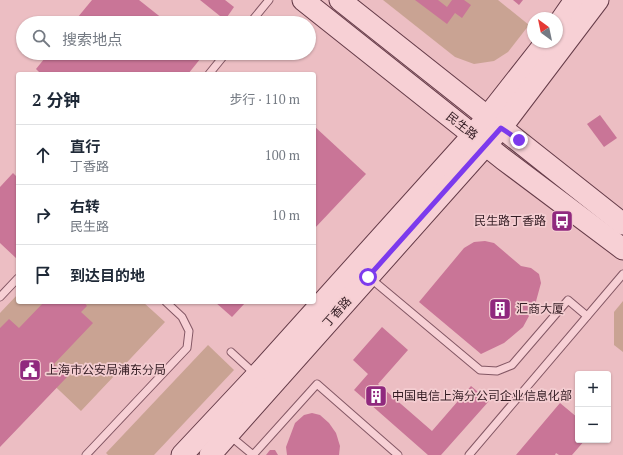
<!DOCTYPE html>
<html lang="zh">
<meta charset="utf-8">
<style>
:root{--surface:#fff;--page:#f2f2f3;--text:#1f2937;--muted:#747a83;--line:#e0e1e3}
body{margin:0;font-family:"PT Serif","Noto Sans SC",serif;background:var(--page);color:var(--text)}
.controls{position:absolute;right:12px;bottom:12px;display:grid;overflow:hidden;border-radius:4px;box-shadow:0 1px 3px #0004}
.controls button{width:36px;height:36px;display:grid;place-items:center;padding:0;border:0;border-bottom:1px solid var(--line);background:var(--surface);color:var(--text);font:20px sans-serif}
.compass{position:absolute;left:527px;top:12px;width:36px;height:36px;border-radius:50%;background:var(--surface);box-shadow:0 1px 3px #0004;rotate:327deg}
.stop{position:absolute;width:12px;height:12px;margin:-9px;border:3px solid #7c3aed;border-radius:50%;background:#fff}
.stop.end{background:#7c3aed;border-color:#fff;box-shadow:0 1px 4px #0008}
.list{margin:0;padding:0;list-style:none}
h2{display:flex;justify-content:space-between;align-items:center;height:52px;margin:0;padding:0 16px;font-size:17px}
h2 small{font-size:13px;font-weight:400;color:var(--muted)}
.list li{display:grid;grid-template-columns:26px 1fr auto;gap:12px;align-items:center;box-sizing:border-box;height:60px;padding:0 16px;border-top:1px solid var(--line)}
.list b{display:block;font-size:15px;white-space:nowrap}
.list p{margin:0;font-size:13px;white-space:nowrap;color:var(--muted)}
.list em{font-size:13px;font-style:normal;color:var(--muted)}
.icon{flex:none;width:22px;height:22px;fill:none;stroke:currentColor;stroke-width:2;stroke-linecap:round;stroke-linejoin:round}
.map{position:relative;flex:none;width:623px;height:455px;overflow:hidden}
.search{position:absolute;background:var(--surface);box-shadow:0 1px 3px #0004;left:16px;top:16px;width:300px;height:44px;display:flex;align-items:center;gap:10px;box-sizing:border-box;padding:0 14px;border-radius:22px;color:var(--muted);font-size:15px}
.panel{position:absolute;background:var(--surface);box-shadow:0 1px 3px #0004;left:16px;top:72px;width:300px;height:232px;border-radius:4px}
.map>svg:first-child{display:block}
.green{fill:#c9a393}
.building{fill:#c97597}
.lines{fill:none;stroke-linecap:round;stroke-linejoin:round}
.lane-casing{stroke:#835764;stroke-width:9}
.secondary-casing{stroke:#653b48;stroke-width:23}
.lane{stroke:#f7d0d5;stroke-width:7}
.secondary{stroke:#f7d0d5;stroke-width:21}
.route{stroke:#7c3aed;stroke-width:5}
.labels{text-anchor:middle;stroke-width:3.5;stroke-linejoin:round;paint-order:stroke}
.street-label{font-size:12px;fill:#331c23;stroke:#f4cdd1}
.poi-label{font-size:12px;fill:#331c23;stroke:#f4cdd1;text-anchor:start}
</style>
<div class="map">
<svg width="623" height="455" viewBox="0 0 623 455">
<rect width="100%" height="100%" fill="#ecbec3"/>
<g class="green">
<polygon points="383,0 498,0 529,25 508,52 494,61 474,64 455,57"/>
<polygon points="18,294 18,302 143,302 165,322 81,411 0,334 0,313"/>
<polygon points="623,301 623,352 614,345 614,312"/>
<polygon points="208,345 234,370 154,455 108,455 106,453"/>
</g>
<g class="building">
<polygon points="92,0 139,0 168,23 73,23"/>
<polygon points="200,0 225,0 234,7 225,20"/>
<polygon points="415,0 438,0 447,7 452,0 464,0 471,5 462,18 455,13 447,24"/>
<polygon points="513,0 523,0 519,5"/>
<polygon points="49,53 205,53 188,74 41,74 36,69"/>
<polygon points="600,115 617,138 604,147 587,124"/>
<polygon points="314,126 366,174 314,229"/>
<polygon points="13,173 18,178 18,257 17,259 0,243 0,187"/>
<polygon points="485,241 494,243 521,266 531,268 539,274 541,283 535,305 523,327 504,343 481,354 419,302 464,248 474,242"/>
<polygon points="44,302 84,302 87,306 81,312 93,323 54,364 67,377 0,447 0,328 9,319 19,328"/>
<polygon points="215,302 246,302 232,317"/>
<polygon points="382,327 408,350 378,384 432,431 471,386 489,401 441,455 428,455 354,390 368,374 353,360"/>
<polygon points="560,403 578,418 578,440 585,440 572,455 559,455 556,453 555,455 516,455"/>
<polygon points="312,413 320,415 329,423 336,433 340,446 339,455 287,455 286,447 295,423 304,415"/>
<polygon points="270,450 275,450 278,455 266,455"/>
</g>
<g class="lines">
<g class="lane-casing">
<g id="lane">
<polyline points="250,23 269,0"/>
<polyline points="209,74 226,53"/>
<polyline points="370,278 480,370 497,371 512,365 568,300 587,316"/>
<polyline points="0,297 18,278"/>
<polyline points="231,352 255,374"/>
<polyline points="229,435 253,455 317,384 398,455"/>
<polyline points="86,455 187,348 189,331 182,317 166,302"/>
<polyline points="469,455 623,274"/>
</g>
</g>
<g class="secondary-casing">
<g id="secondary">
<polyline points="303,0 503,159 623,249"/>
<polyline points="340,0 623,224"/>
<polyline points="557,26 575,0"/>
<polyline points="182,455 257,375 473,135 546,42"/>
<polyline points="210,455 501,128 598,0"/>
</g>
</g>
<use href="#lane" class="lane"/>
<use href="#secondary" class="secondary"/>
</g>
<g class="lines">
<polyline class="route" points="368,277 501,128 519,140"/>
</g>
<defs>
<g id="bus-square" transform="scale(1.15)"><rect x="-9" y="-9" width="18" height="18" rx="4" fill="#90297e" stroke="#f4cdd1"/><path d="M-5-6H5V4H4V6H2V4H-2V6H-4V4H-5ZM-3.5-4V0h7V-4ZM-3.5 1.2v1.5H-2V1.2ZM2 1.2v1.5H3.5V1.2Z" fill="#fff"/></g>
<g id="building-square" transform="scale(1.15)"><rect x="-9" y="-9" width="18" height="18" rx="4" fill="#90297e" stroke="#f4cdd1"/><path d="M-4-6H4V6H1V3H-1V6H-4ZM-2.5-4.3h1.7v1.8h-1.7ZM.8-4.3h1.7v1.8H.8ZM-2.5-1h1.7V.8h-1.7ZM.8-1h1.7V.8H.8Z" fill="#fff"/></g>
<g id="civic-square" transform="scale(1.15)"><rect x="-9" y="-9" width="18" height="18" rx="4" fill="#90297e" stroke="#f4cdd1"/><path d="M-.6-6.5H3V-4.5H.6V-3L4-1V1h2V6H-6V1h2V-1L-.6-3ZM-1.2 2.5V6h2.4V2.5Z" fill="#fff"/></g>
</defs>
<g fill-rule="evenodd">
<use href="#bus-square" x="562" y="221"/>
<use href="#building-square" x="500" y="309"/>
<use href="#civic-square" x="30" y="370"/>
<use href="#building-square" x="376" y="396"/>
</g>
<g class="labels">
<g class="street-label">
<text transform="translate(462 126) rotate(38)" y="4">民生路</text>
<text transform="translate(337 312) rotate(-48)" y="4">丁香路</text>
</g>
<g class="poi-label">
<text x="546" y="225" text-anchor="end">民生路丁香路</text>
<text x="516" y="313">汇商大厦</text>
<text x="46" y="374">上海市公安局浦东分局</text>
<text x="392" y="400">中国电信上海分公司企业信息化部</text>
</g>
</g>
</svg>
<div class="controls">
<button>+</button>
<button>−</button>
</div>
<svg class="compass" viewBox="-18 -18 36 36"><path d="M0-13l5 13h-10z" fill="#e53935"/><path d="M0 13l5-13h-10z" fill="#747a83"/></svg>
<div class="stop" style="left:368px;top:277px"></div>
<div class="stop end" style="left:519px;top:140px"></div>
<div class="search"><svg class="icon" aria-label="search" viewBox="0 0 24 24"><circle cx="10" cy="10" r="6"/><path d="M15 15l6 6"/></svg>搜索地点</div>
<section class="panel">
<h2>2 分钟<small>步行 · 110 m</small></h2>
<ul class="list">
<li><svg class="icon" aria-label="ahead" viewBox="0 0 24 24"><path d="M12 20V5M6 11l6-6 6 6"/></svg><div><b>直行</b><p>丁香路</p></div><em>100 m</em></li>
<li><svg class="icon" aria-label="right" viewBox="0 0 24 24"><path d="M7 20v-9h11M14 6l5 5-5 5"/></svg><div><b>右转</b><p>民生路</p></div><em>10 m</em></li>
<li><svg class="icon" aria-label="arrive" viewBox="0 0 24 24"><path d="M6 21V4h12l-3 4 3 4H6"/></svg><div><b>到达目的地</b></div></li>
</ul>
</section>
</div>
